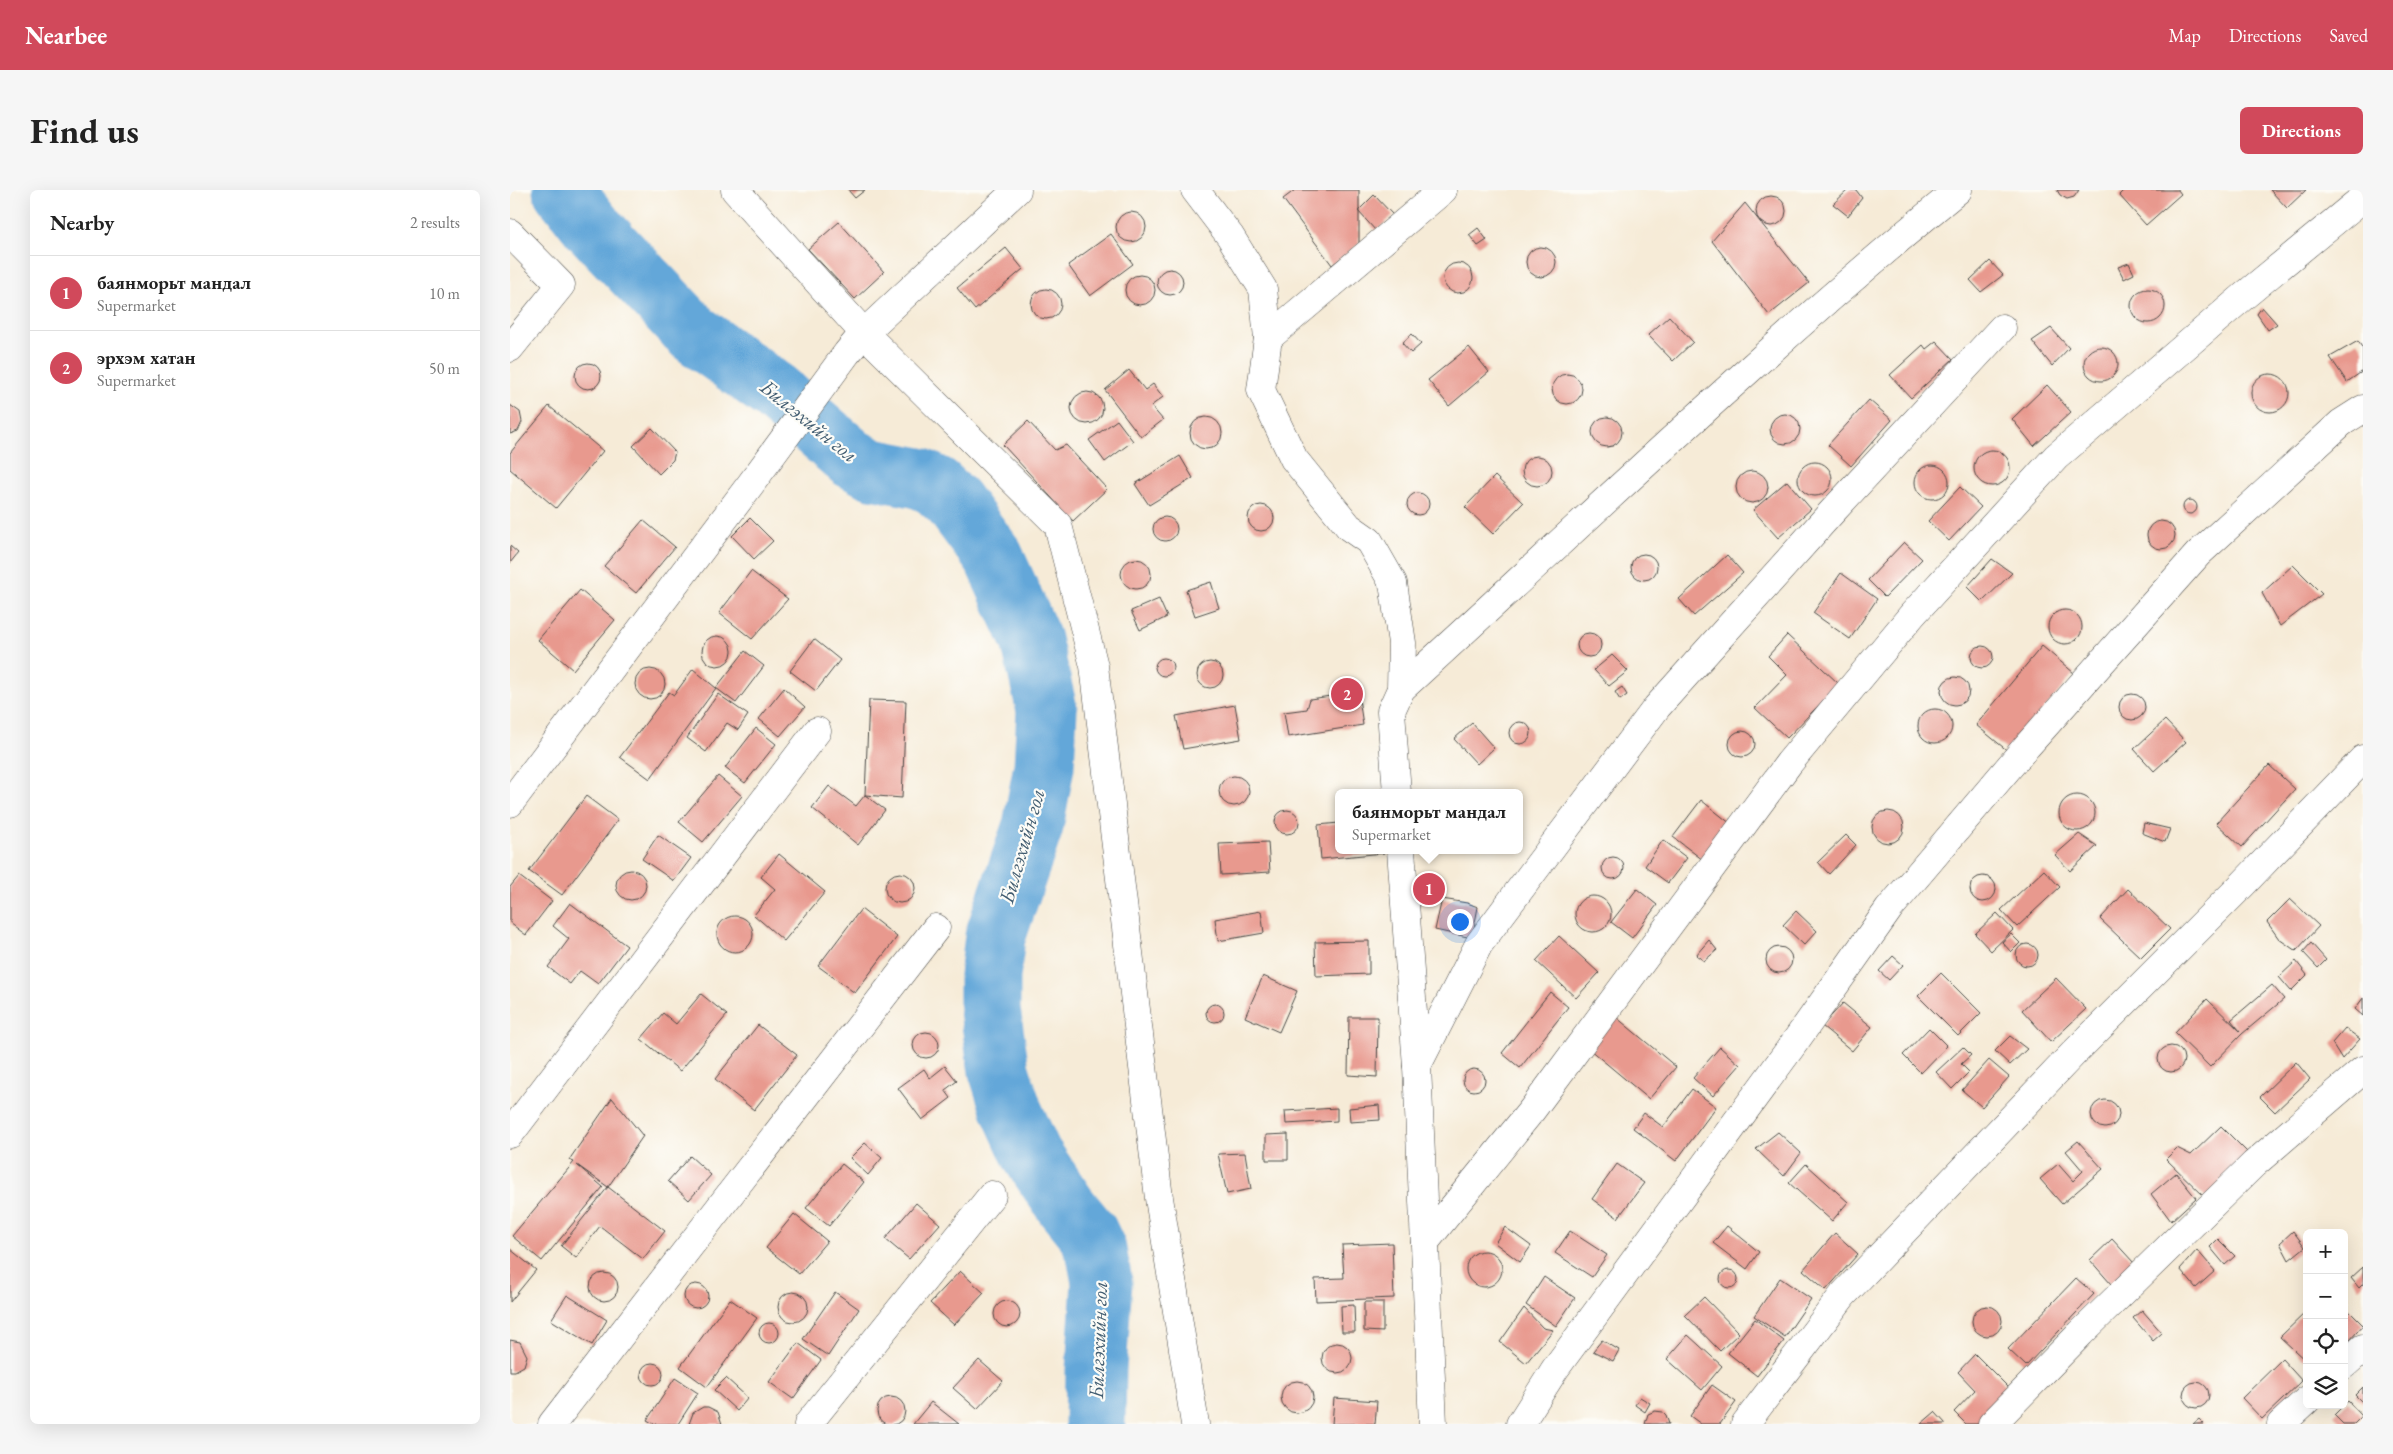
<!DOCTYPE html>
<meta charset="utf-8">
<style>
:root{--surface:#fff;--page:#f6f6f6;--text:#222;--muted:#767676;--line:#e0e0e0;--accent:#d1495b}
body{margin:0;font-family:"EB Garamond",serif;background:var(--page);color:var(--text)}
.controls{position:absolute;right:15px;bottom:15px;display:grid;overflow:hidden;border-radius:8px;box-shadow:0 5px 20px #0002}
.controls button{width:45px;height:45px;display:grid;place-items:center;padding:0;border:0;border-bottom:1px solid var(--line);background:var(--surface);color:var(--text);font:25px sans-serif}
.you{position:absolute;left:949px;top:731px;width:18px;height:18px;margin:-12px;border:4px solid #fff;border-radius:50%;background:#1a73e8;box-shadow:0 0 0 8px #1a73e833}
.badge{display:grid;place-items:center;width:32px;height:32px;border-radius:50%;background:var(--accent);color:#fff;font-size:16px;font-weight:700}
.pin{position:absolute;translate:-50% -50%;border:2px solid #fff;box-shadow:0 1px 5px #0006}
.popup{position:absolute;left:825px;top:599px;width:188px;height:65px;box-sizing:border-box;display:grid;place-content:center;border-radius:8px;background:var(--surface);filter:drop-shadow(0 1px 4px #0005);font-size:16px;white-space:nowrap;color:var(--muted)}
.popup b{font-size:19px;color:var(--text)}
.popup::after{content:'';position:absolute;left:50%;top:100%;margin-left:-10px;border:10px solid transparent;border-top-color:var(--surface)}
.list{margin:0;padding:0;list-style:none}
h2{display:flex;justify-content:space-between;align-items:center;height:65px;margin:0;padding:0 20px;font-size:21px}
h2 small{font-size:16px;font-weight:400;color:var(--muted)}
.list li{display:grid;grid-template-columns:32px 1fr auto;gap:15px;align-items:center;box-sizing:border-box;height:75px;padding:0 20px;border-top:1px solid var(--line)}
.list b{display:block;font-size:19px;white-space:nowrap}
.list p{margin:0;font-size:16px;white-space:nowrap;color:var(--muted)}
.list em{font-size:16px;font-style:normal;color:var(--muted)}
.icon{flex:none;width:28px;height:28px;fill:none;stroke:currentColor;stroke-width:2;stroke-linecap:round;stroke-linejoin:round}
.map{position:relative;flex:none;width:1853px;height:1234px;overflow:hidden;border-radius:8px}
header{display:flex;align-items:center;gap:30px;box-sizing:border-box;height:70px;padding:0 25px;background:var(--accent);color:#fff}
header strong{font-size:24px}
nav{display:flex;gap:28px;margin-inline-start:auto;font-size:18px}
.intro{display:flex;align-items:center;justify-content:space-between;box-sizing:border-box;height:120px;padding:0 30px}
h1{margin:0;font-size:35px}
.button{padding:12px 22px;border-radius:8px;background:var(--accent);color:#fff;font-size:18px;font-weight:700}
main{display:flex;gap:30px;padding:0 30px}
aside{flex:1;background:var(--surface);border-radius:8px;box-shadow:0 5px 20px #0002}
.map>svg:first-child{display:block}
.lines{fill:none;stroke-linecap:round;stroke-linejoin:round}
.river{stroke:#64a7d9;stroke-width:61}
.building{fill:#e8998e}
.street-casing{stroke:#494845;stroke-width:29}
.street{stroke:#fff;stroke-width:28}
.labels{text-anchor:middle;stroke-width:4.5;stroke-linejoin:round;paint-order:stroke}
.water-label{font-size:21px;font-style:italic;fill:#425d71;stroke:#fdfcf7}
</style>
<header>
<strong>Nearbee</strong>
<nav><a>Map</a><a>Directions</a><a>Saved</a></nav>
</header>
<div class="intro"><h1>Find us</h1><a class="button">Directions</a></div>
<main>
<aside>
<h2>Nearby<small>2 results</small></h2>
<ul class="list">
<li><span class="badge">1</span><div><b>баянморьт мандал</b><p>Supermarket</p></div><em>10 m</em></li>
<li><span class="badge">2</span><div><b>эрхэм хатан</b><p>Supermarket</p></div><em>50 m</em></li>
</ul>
</aside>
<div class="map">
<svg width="1853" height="1234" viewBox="0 0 1853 1234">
<rect width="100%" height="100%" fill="#fdfcf7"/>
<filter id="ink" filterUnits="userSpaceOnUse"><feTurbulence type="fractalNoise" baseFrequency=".02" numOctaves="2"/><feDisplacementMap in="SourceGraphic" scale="10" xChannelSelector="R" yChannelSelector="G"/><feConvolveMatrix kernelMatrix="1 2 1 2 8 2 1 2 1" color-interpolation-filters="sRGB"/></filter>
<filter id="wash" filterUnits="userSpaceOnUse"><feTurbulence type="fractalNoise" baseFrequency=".0096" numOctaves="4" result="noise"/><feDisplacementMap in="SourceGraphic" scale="20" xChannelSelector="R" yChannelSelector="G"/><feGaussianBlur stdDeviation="1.12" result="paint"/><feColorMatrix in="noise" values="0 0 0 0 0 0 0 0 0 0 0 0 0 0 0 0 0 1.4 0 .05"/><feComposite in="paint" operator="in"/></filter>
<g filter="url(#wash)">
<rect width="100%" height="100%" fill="#f6ebd7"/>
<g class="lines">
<polyline class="river" points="53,0 83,38 183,143 265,202 341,268 362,279 409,288 426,296 443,312 483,366 521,450 537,520 534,576 523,636 485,747 480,786 480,820 489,881 502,921 522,965 556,1016 578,1043 586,1060 592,1092 586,1180 585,1234"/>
</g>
<g id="blocks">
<g class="building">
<polygon points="338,0 355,0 345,8"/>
<polygon points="785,0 849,0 849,54 822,75 773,9"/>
<polygon points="1338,0 1346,0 1352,8 1338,26 1323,14"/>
<polygon points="1547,0 1569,0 1564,7 1557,9 1550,5"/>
<polygon points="1614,0 1668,0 1671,4 1636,35 1609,5"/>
<polygon points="1760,0 1796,0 1777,18"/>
<polygon points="864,5 883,25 866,41 848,21"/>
<circle cx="1261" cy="21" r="15"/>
<polygon points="1235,13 1299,93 1259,125 1202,51"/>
<circle cx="621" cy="37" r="15"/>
<polygon points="329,32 374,82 345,109 298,59"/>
<polygon points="968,38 977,50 968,56 959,45"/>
<polygon points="601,44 623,74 580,106 558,75"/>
<circle cx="1031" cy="72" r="15"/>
<polygon points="496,58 513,79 465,120 447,98"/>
<polygon points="1480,71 1493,85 1471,102 1460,90"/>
<circle cx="948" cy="88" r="15"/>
<polygon points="1619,73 1624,84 1614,89 1608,77"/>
<circle cx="660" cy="92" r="13"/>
<circle cx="630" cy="100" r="15"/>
<circle cx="536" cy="114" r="15"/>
<circle cx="1638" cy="116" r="17"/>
<polygon points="1752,117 1767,134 1758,140 1747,124"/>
<polygon points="1159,126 1183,152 1163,171 1138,145"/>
<polygon points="1541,138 1559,158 1542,176 1522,151"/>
<polygon points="902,144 911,154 901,163 892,153"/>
<polygon points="1426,151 1443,169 1401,208 1380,185 1413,155 1416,159"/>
<polygon points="1848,151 1853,159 1853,181 1837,192 1820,167"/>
<circle cx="1591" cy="174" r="17"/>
<polygon points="959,157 979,182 939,216 918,190"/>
<circle cx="78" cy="186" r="13"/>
<polygon points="619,180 635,200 643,194 653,207 641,216 653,230 631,247 595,200"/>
<circle cx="1057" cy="199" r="15"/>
<circle cx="1760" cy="203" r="19"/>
<polygon points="1537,195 1561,222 1524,256 1502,229"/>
<circle cx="577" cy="218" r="16"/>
<polygon points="1359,210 1382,230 1341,276 1318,255"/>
<polygon points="0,215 10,222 12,232 8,241 0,244"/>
<polygon points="39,216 93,261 46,318 0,279 0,263"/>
<circle cx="1275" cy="239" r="15"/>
<circle cx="1097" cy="242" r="15"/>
<circle cx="696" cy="243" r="16"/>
<polygon points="607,230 623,251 595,272 579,250"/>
<polygon points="518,231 545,260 556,255 597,299 563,331 493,255"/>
<polygon points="142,238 165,262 163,270 149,284 123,256"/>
<circle cx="1482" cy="278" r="18"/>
<circle cx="1027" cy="281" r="15"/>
<polygon points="670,266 683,288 639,315 625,294"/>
<circle cx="1305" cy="289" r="17"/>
<circle cx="1422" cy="292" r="17"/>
<circle cx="1242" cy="297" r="16"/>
<polygon points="985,286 1013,313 983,344 955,317"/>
<polygon points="1277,291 1301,319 1268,348 1243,320"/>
<polygon points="1450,297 1471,317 1439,351 1418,331"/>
<circle cx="908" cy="314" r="11"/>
<circle cx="1680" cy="317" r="7"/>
<circle cx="751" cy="328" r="13"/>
<circle cx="655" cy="339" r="12"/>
<polygon points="240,328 263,351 244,369 222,346"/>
<polygon points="133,330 165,357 126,403 94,376"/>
<circle cx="1651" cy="345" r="14"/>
<polygon points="1394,352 1412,369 1375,407 1358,390"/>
<polygon points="0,356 8,363 0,373"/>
<circle cx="1134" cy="377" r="13"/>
<polygon points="1217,365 1233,383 1184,426 1169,409"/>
<circle cx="626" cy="384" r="15"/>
<polygon points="1482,369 1502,383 1472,412 1457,397"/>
<polygon points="1783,375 1812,404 1770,436 1752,403"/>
<polygon points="241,381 278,409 242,449 209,423"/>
<polygon points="1331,383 1367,409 1340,449 1303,423"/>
<polygon points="701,392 709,418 685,426 676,400"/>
<polygon points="70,400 105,430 63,480 28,450"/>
<polygon points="649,409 657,427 630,440 621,421"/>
<circle cx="1555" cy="437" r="17"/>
<circle cx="1079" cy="455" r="12"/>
<polygon points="1277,445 1329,494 1277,548 1245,518 1277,485 1258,466"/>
<circle cx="207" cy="461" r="15"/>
<polygon points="304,449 330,470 306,501 280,481"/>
<circle cx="1472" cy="467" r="11"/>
<polygon points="1532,456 1564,483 1499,562 1466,535"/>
<polygon points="235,461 254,476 226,513 206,498"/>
<polygon points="1102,465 1118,481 1099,496 1084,480"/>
<circle cx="654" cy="477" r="9"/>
<circle cx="700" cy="485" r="13"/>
<circle cx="140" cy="494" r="15"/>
<polygon points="183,479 206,498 140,589 110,567 159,502 164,505"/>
<circle cx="1445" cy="501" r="14"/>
<polygon points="1112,497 1117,505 1110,510 1105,502"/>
<polygon points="274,498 295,517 270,546 249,529"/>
<polygon points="848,502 853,535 778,547 774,522 797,519 800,509"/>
<polygon points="208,504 238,525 228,540 217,533 196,562 177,548"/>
<circle cx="1622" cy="517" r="13"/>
<polygon points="359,510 396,511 392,608 355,605"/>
<polygon points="725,515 731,549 673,559 666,526"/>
<circle cx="1425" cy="536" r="17"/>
<polygon points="1655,530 1676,552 1644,581 1624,559"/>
<circle cx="1010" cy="543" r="11"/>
<polygon points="962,533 984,558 967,574 944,549"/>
<polygon points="246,538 266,554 235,593 215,578"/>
<circle cx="1232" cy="554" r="13"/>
<polygon points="1759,575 1785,599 1732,657 1706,633"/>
<polygon points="208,586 232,606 193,652 169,632"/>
<circle cx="724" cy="601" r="15"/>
<polygon points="319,596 346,616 355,605 375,620 348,655 302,618"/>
<circle cx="1567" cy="623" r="18"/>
<polygon points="76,606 108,630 52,705 19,681"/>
<polygon points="1191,610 1221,634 1193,670 1163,647"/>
<circle cx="777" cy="632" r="12"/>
<circle cx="1378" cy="637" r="16"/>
<polygon points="829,633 829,660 873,660 874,663 811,669 808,635"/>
<polygon points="1634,633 1660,639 1655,652 1632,643"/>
<polygon points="1569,644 1587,656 1560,681 1545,665"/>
<polygon points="148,645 181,668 164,691 132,669"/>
<polygon points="1336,645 1346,655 1319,684 1308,672"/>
<polygon points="1153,650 1177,668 1158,693 1135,676"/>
<polygon points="758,652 760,682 711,685 709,654"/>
<polygon points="269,664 315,702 274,751 244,725 265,699 251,687"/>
<circle cx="1103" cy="678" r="11"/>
<circle cx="121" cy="695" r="15"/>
<polygon points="1534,680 1550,697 1507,737 1491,720"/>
<circle cx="390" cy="698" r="15"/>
<polygon points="9,686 42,711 16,745 0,733 0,697"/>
<circle cx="1473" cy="699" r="13"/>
<polygon points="1127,699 1147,715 1122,748 1101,732"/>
<polygon points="1618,699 1660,739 1631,768 1590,729"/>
<circle cx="1083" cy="724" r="18"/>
<polygon points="932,709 957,713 968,717 962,748 925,740"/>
<polygon points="1780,709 1809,736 1786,761 1769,749 1757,732"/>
<polygon points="60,713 117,756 88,794 70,781 60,794 38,777 59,749 43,736"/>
<polygon points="351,719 387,747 345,803 308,776"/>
<polygon points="751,721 754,743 708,751 705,729"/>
<polygon points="1286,721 1307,741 1294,755 1273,735"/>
<polygon points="1487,723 1503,740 1481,761 1465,744"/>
<circle cx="225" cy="744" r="18"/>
<polygon points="1501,744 1510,753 1501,762 1492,752"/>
<polygon points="1049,746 1089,783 1066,808 1026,771"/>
<polygon points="1199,750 1207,760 1194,771 1186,765"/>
<polygon points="859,751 859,784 806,786 805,752"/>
<polygon points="1801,753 1816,770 1808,778 1793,762"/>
<circle cx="1517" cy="765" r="11"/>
<circle cx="1269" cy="770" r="13"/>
<polygon points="1383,766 1393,775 1379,790 1369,781"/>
<polygon points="1786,771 1797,785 1781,801 1769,787"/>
<polygon points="1431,783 1471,823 1448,846 1408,806"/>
<polygon points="753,786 787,801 769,842 735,827"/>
<polygon points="1546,788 1576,819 1541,852 1512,820"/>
<polygon points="1762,795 1774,809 1732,844 1700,877 1665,843 1697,809 1730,841 1721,830"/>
<polygon points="1040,802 1058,817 1010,878 992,863"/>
<polygon points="191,804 217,825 170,881 131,849 153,823 166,834"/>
<polygon points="1853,808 1853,826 1845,819"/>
<polygon points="1333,813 1362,837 1342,861 1312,836"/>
<circle cx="705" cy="823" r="9"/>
<polygon points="839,827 868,827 867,887 838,885"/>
<polygon points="1106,827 1166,877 1139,909 1079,859"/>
<polygon points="248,835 287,865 244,920 205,889"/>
<polygon points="1419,838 1437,856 1411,883 1393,865"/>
<polygon points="1835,838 1850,849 1832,869 1822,853"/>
<circle cx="416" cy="855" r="13"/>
<polygon points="1500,846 1517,859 1500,875 1485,861"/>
<circle cx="1661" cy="869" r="13"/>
<polygon points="1210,857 1230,875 1203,906 1183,888"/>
<polygon points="1453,857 1461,865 1451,874 1459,882 1442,899 1426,882"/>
<polygon points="1479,870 1499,887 1472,917 1452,900"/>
<polygon points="1786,872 1800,889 1765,922 1750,907"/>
<polygon points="435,876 447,891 435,900 441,908 412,930 388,898 414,879 420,888"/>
<circle cx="964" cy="890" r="11"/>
<polygon points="1182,899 1206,917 1166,971 1123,938 1134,923 1153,937"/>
<polygon points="102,908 133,946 98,997 67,975 93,997 32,1071 2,1046 64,972 59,970"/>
<circle cx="1595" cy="924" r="14"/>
<polygon points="869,915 870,930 840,932 839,918"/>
<polygon points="827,918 827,931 776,934 775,921"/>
<polygon points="1711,936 1740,965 1697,1009 1656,969 1667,958 1681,965"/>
<polygon points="1268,942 1291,963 1274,986 1246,959"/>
<polygon points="778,944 778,970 756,970 756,945"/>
<polygon points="1568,951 1593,979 1552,1014 1530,989 1548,974 1563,991 1573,981 1556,961"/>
<polygon points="355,953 372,968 358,985 340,968"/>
<polygon points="735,963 741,999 717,1004 708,964"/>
<polygon points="180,966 201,985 179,1010 158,991"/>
<polygon points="332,974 354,992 319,1036 296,1018"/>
<polygon points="1107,974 1134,993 1108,1028 1082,1009"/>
<polygon points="1296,974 1338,1012 1322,1031 1279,993"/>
<polygon points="1666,983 1686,1008 1661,1031 1641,1004"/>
<polygon points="98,997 155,1041 133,1069 90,1036 66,1068 51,1056"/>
<polygon points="406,1013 430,1034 399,1069 375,1049"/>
<polygon points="284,1024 317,1051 289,1084 256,1058"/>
<polygon points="1217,1036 1249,1062 1237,1079 1203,1053"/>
<polygon points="995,1037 1021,1056 1010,1072 985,1053"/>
<polygon points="1060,1041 1097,1065 1082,1087 1045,1063"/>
<polygon points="1783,1041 1795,1057 1779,1070 1770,1053"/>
<polygon points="1325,1043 1348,1064 1316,1100 1293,1080"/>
<polygon points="1602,1049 1624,1073 1601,1094 1580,1070"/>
<polygon points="1708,1049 1725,1066 1715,1075 1700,1057"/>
<polygon points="882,1053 884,1108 806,1111 805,1089 834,1088 832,1055"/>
<polygon points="0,1059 26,1080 0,1112"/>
<polygon points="1687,1060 1705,1081 1686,1098 1670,1079"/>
<circle cx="974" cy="1079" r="18"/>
<polygon points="1853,1077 1853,1094 1849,1098 1841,1088"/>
<circle cx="1219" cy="1089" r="9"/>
<polygon points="450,1081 474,1103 444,1135 420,1113"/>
<circle cx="94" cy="1097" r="14"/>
<polygon points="1034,1087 1065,1108 1046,1136 1016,1115"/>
<polygon points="1270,1088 1301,1109 1275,1147 1244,1126"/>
<polygon points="1566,1088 1584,1104 1516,1176 1498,1159"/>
<circle cx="186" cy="1106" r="12"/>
<polygon points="325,1102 349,1119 318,1166 293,1149"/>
<circle cx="283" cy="1117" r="15"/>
<polygon points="57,1105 97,1130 82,1155 41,1130"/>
<polygon points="1194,1107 1229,1143 1210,1161 1175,1125"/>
<polygon points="220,1109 247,1128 197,1197 170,1177"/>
<circle cx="497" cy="1124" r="13"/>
<polygon points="854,1112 873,1112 873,1142 854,1141"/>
<polygon points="844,1115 845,1142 832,1142 831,1116"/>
<circle cx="1477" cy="1131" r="15"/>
<polygon points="1834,1116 1853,1135 1834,1157"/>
<polygon points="1014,1118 1033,1138 1043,1140 1016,1173 990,1152"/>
<polygon points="1632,1120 1652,1143 1643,1151 1623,1128"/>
<polygon points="1797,1121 1797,1172 1770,1147"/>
<polygon points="1245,1129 1274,1151 1247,1186 1218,1163"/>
<circle cx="259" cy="1143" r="10"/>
<polygon points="1178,1145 1212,1176 1192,1200 1157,1169"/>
<polygon points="0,1150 10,1152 17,1166 14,1176 5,1181 0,1181"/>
<polygon points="1092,1150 1109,1160 1103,1171 1083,1161"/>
<circle cx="827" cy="1168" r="15"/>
<polygon points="288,1153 311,1170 283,1209 259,1192"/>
<polygon points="1465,1164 1502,1201 1469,1234 1456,1234 1444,1222 1465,1200 1448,1182"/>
<polygon points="1772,1169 1792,1191 1752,1229 1732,1208"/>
<polygon points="469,1170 493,1191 467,1219 443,1198"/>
<circle cx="142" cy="1184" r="11"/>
<polygon points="165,1188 188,1203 168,1234 144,1234 137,1230"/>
<polygon points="216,1188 238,1208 227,1221 204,1200"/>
<circle cx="787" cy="1207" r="16"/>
<circle cx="1686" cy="1205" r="13"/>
<polygon points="1202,1195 1226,1212 1210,1234 1191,1234 1180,1226"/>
<polygon points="1853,1197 1853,1213 1845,1205"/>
<polygon points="1130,1207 1140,1213 1135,1222 1125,1215"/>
<circle cx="381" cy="1221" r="14"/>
<polygon points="824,1208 867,1211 865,1234 822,1234"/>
<polygon points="1838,1211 1852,1226 1844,1234 1833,1234 1824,1225"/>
<polygon points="421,1212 449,1234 403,1234"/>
<polygon points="193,1217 198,1217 208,1222 212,1234 179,1234 183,1223"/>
<polygon points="1145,1221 1153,1222 1156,1225 1159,1234 1135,1234 1138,1224"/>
<polygon points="1425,1222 1436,1234 1411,1234"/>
<polygon points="1689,1229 1694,1234 1683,1234"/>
</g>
</g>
</g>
<g filter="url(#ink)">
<use href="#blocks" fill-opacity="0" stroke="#494845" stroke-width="1"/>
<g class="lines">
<g class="street-casing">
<g id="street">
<polyline points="225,0 354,143 548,335 584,476 649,1008 685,1234"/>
<polyline points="685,0 720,46 753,99 758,148 751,200 784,269 839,337 859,351 883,393 892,453 891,499 881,521 887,603"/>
<polyline points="0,43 51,95 0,158"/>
<polyline points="758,148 933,0"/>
<path d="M891,499C1075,331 1255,158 1448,0"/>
<polyline points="0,613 240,295 337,163 354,143 507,0"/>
<polyline points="891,660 907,876 923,1234"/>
<polyline points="907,876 969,754 1147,517 1321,323 1492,138"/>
<polyline points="0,944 307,541"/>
<polyline points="915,1052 1022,920 1279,573 1403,424 1546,267 1734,106 1853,8"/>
<polyline points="1834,1175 1853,1158"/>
<polyline points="42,1234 426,738"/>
<polyline points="298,1234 482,1005"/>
<polyline points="1010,1234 1045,1179 1282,856 1379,719 1517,556 1688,364 1831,233 1853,219"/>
<polyline points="1235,1234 1333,1105 1563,864 1733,694 1853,569"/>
<polyline points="1482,1234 1571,1143 1744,974 1853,880"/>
<polyline points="1771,1234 1797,1210"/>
</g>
</g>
<use href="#street" class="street"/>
</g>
</g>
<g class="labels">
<g class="water-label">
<text transform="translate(299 231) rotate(39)" y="7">Билгэхийн гол</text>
<text transform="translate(512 656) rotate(-74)" y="7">Билгэхийн гол</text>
<text transform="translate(588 1150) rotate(-88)" y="7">Билгэхийн гол</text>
</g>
</g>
</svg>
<div class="controls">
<button>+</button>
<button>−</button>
<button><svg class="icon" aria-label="locate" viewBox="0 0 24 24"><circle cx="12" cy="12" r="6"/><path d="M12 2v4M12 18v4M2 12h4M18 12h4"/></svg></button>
<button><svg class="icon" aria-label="layers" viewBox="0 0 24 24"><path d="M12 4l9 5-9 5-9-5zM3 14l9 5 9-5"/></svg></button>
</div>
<div class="you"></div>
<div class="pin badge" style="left:919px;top:699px">1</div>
<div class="popup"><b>баянморьт мандал</b>Supermarket</div>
<div class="pin badge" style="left:837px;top:504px">2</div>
</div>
</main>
